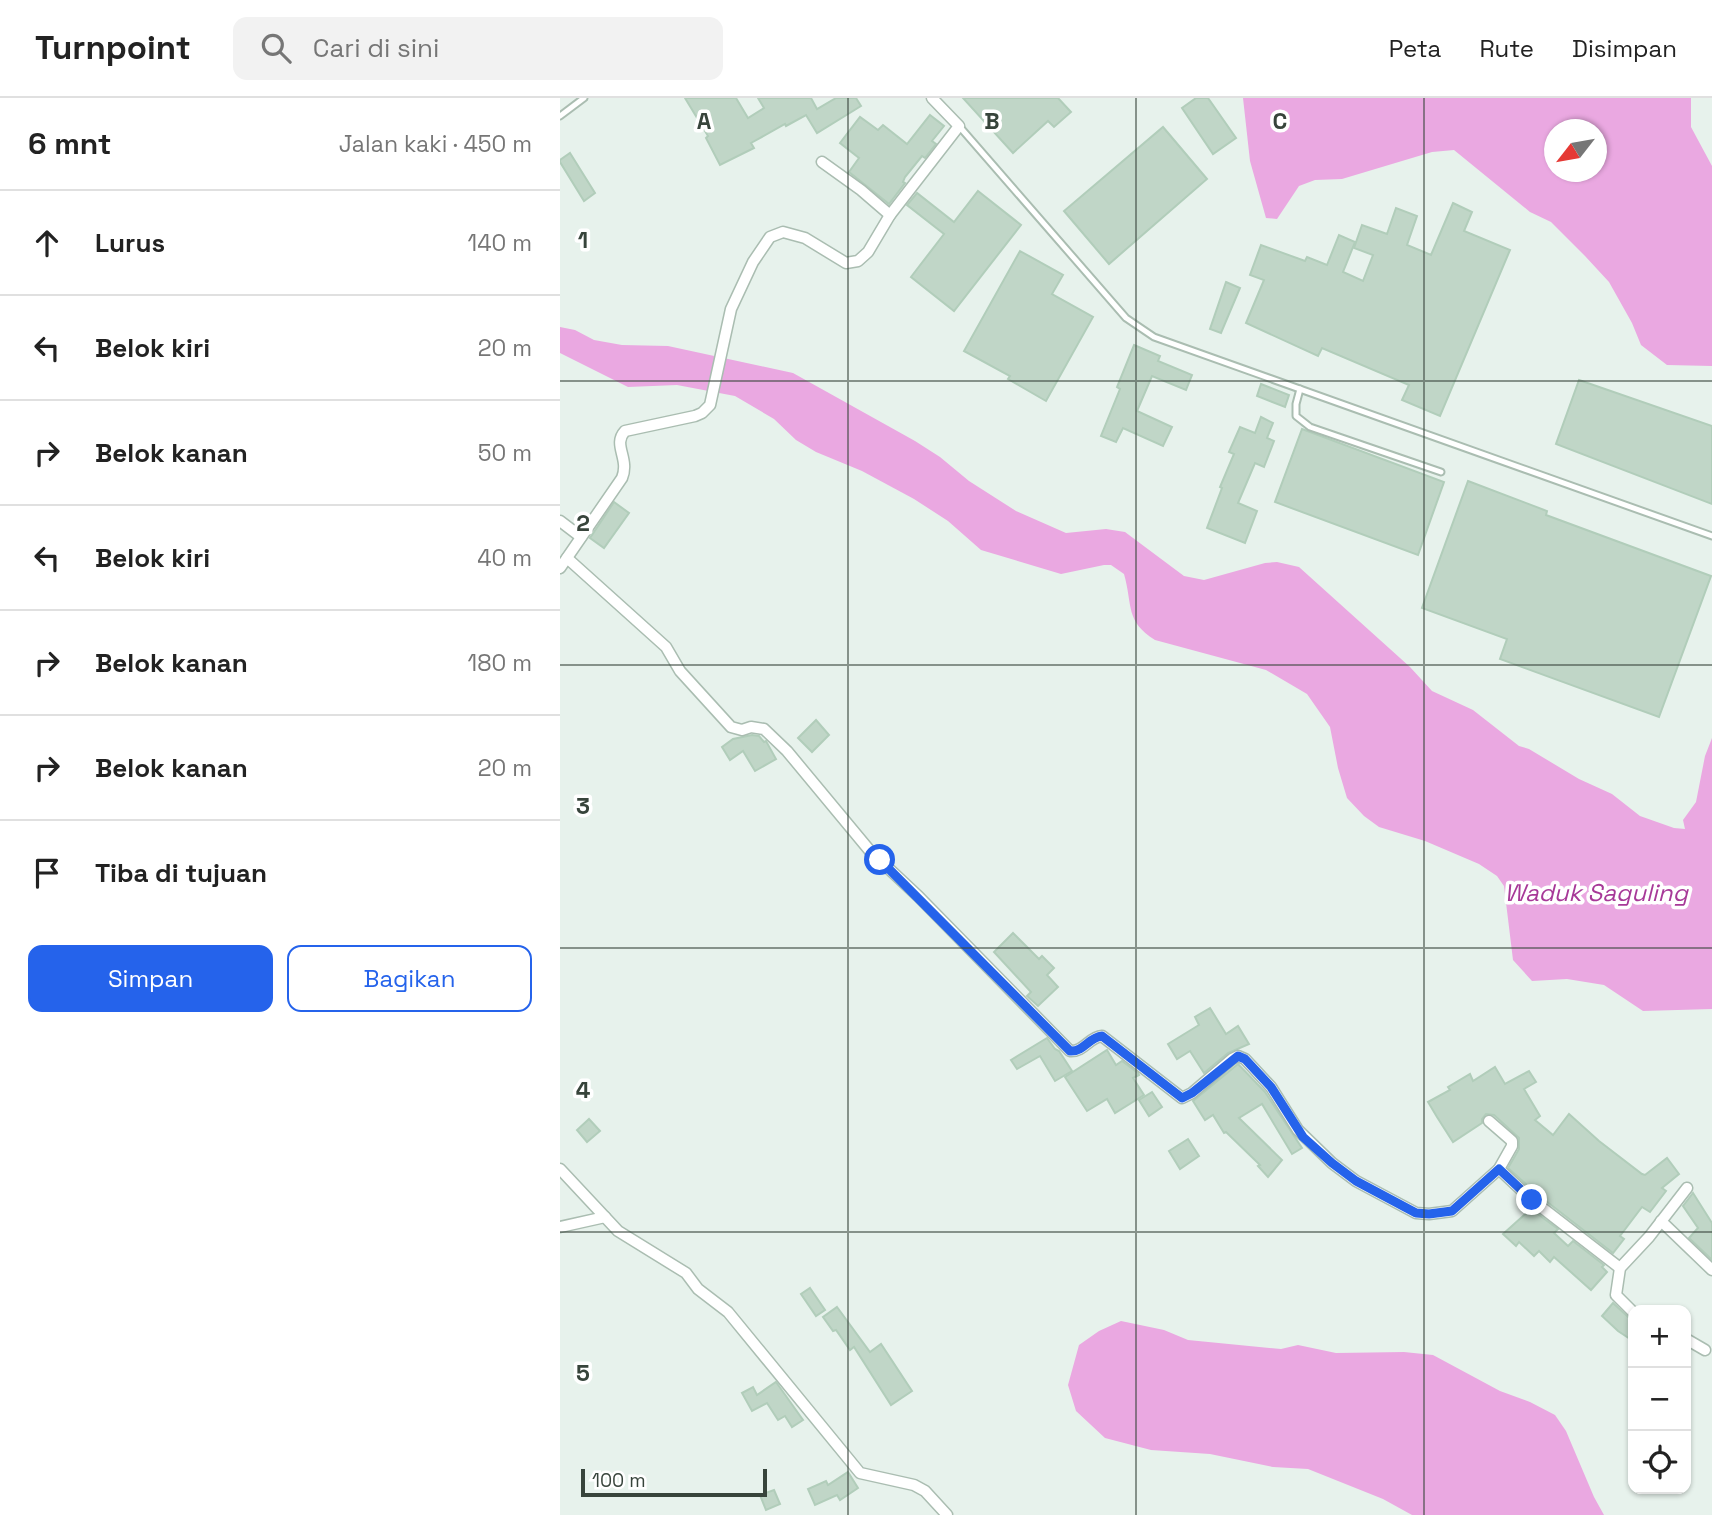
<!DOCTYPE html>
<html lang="id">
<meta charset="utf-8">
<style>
:root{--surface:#fff;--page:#f2f2f2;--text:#222;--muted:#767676;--line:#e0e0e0;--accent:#2563eb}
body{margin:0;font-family:"Space Grotesk",sans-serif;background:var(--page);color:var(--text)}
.controls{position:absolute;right:21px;bottom:21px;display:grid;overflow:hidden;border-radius:14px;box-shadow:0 2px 5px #0004}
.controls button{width:63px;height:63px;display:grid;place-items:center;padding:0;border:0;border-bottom:2px solid var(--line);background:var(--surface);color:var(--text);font:35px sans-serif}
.compass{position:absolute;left:984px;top:21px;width:63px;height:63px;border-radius:50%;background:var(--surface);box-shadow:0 2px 5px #0004;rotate:239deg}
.scale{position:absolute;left:21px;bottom:18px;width:186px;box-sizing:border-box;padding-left:7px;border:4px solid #37443b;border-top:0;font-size:19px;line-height:24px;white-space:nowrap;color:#37443b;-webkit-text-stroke:5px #fff;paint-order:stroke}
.stop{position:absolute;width:21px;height:21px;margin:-16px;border:5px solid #2563eb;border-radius:50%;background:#fff}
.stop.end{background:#2563eb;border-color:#fff;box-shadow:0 2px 7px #0008}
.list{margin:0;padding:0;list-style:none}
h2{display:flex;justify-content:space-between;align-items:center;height:91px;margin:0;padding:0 28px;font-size:30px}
h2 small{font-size:23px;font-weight:400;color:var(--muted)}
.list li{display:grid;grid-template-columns:46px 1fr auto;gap:21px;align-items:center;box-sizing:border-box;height:105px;padding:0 28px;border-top:2px solid var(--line)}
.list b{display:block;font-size:26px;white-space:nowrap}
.list em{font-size:23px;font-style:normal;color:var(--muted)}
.actions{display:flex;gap:14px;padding:21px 28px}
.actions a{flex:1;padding:16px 0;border:2px solid var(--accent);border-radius:14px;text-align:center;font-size:24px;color:var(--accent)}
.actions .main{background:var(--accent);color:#fff}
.icon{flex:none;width:38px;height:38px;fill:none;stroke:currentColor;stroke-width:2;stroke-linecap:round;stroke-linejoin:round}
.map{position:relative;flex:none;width:1152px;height:1417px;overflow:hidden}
header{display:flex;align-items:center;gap:42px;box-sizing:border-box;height:98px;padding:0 35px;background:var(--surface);border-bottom:2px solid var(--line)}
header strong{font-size:33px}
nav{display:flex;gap:38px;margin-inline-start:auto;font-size:24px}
.search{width:490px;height:63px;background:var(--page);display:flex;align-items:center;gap:18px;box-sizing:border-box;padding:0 24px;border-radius:14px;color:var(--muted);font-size:26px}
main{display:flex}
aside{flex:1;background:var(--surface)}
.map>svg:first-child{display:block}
.water{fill:#eaa8e1;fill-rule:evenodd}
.building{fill:#c0d6c7;stroke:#b1cdba;stroke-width:2}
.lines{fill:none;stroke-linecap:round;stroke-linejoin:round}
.lane-casing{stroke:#aabdb1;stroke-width:9}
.street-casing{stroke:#aabdb1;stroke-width:13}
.lane{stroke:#fff;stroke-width:5}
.street{stroke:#fff;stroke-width:10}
.route{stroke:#2563eb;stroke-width:9}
.grid{fill:none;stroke:#37443b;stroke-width:2;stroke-opacity:0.55}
.labels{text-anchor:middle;stroke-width:7;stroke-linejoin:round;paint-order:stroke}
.water-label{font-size:24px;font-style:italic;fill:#a73998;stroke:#fff}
.grid-label{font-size:23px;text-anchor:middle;font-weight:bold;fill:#37443b;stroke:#fff;stroke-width:7;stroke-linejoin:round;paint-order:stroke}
</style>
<header>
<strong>Turnpoint</strong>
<div class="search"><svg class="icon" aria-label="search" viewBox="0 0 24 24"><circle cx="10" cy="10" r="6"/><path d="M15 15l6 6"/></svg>Cari di sini</div>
<nav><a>Peta</a><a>Rute</a><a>Disimpan</a></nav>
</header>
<main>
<aside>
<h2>6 mnt<small>Jalan kaki · 450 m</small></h2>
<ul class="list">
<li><svg class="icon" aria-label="ahead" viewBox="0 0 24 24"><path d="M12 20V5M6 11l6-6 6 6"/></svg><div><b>Lurus</b></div><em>140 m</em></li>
<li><svg class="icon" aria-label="left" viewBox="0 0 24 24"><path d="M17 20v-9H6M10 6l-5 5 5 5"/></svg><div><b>Belok kiri</b></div><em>20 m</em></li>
<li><svg class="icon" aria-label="right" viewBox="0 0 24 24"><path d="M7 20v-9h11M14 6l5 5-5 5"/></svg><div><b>Belok kanan</b></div><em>50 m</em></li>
<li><svg class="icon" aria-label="left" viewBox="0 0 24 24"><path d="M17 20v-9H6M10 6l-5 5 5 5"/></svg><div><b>Belok kiri</b></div><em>40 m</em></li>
<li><svg class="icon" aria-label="right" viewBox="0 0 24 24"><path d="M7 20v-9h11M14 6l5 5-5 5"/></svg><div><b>Belok kanan</b></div><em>180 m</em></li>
<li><svg class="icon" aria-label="right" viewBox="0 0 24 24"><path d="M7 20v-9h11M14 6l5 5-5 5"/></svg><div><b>Belok kanan</b></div><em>20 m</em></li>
<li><svg class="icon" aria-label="arrive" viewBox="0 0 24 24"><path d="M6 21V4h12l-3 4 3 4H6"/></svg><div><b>Tiba di tujuan</b></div></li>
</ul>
<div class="actions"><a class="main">Simpan</a><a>Bagikan</a></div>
</aside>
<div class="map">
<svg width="1152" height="1417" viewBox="0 0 1152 1417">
<rect width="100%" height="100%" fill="#e7f2ec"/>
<g class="water">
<path d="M683,0H1131V29L1152,68V268L1107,267L1081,247L1072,225L1049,184L1025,158L991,124L970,114L894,52L872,54L782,81L755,82L739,88L717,121L706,120L690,63ZM995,32H1036V74H995Z"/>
<path d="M0,229L15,232L34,242L62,247L108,248L233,275L355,343L380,359L409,383L456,413L506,435L546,431L565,434L624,478L644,482L705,465L717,464L739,469L850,569L872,593L913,612L959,648L969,651L1019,681L1052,696L1080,718L1114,730L1125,731L1123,722L1136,704L1145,658L1152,640V911L1083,913L1044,887L1007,881L972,883L953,862L944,788L937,778L919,766L865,743L819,729L804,718L787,700L778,670L770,629L747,596L706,572L595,542C565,523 573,508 564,476L551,467H544L501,476L421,452L388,423L354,401L302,373L256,354L236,342L214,321L175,298L117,287L68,289L0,255Z"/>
<polygon points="561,1223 604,1232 628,1242 721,1251 738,1247 776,1255 844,1254 873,1257 940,1293 970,1304 995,1317 1006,1333 1034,1399 1044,1417 852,1417 823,1401 748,1371 713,1369 650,1356 591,1352 545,1340 516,1313 508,1287 519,1247 539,1233"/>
</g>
<g class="building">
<polygon points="125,0 176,0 188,20 204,10 198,0 251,0 257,11 276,0 296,0 301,8 257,35 246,17 226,28 225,26 191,45 194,50 160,67 146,40 148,38"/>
<polygon points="403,0 498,0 511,14 494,29 488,23 453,55"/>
<polygon points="636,0 648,0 676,40 653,56 622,10"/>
<polygon points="370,17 384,28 372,43 376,46 365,60 362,58 345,79 343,84 345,85 329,106 289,74 299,60 280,45 300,19 318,32 323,27 347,46"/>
<polygon points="603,29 647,81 549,166 504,113"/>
<polygon points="10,55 35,95 24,103 0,64 0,62"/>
<polygon points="418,93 461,127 394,213 351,179 384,136 347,107 357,95 394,124"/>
<polygon points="893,105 912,114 904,133 950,152 880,318 842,302 849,287 762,250 758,258 686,225 704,182 690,177 701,147 745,163 747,159 767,167 779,137 795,144 783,174 803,183 813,157 794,150 802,127 827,136 836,110 857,118 847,147 871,157"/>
<polygon points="460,153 503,177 492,196 533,219 486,303 448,281 450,278 404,253"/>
<polygon points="666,184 680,190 661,235 650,231"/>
<polygon points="574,247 600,258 598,263 632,277 626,292 592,278 577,313 612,329 603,348 563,330 556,344 541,338 560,291 557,289"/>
<polygon points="1019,282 1152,328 1152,406 996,346"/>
<polygon points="701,286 729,297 725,309 697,298"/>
<polygon points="701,319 713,325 707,340 714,343 704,369 695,365 678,405 697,413 685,445 647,430 662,390 660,389 674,356 669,354 680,329 695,335"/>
<polygon points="742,331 884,384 858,457 715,404"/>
<polygon points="908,383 987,413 986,417 1151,478 1099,619 940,561 947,541 862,510"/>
<polygon points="54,404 69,415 44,450 30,440"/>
<polygon points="256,622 269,637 252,654 238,640"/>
<polygon points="192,637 199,638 204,644 206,643 216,661 195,673 183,653 170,662 162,649 173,641"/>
<polygon points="453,835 479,861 482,858 494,870 487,877 498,889 478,908 467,898 471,894 434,854"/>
<polygon points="650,910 666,936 678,928 689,946 668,955 644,975 630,953 617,961 608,946 639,927 635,919"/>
<polygon points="487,940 495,951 499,953 512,973 495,983 480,958 457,971 451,962"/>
<polygon points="547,952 556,967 562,963 578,975 579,977 573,980 584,997 555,1015 547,1001 527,1013 505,979"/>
<polygon points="678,966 705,994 742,1050 732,1056 702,1006 679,1020 722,1062 708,1079 698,1068 700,1067 666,1034 664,1035 653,1017 645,1022 633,1003"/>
<polygon points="935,969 945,986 969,973 976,984 964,991 980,1018 975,1022 993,1037 1009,1016 1039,1043 1082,1076 1085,1077 1107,1060 1119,1076 1102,1090 1106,1093 1090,1114 1082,1109 1060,1138 1064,1141 1053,1155 977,1096 948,1070 959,1051 959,1040 934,1017 926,1016 922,1021 922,1025 893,1044 877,1019 868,1004 890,992 888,989 910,976 913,983"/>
<polygon points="592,994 602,1009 589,1018 579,1002"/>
<polygon points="29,1021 40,1033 27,1044 17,1032"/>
<polygon points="628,1041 639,1058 620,1071 609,1053"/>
<polygon points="1133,1095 1152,1125 1152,1162 1129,1140 1138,1130 1123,1108"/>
<polygon points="971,1111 998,1131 994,1135 1008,1148 1013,1143 1044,1167 1042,1169 1047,1174 1031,1192 994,1159 990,1164 979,1153 974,1158 959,1144 956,1148 943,1136"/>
<polygon points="250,1190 265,1212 256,1218 241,1196"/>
<polygon points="1053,1205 1068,1219 1073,1221 1073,1243 1058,1233 1042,1218"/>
<polygon points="277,1209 310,1254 321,1246 352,1293 331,1307 294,1249 290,1252 276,1232 273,1233 263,1219"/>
<polygon points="216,1284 243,1322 232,1329 225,1318 218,1322 207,1305 192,1313 182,1295 193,1289 197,1297"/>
<polygon points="288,1374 298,1390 280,1402 277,1397 255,1407 248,1391 266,1383 268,1387"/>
<polygon points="214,1392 220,1406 206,1412 200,1397"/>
</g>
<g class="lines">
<g class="lane-casing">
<g id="lane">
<polyline points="0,18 24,0"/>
<polyline points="399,28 566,220 594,239 1152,438"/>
<polyline points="740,291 736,306 736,318 750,329 881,374"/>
</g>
</g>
<g class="street-casing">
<g id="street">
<polyline points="262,64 301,92 330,117"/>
<polyline points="0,423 21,439"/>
<path d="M7,460L106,549L120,573L171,629L182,632L191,629L204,631L227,653L310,753L359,799L510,953C524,954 529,939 542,938L622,1000L632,995L672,961L678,958L685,961L711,989L738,1032L772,1065L796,1083L856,1115L869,1116L892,1113L939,1071"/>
<path d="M0,470L62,380C70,360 52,347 65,333L135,318L142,315L150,307L171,211L193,164L210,139L223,134L245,140L286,165L298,163L308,154L330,117L399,28L372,0"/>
<polyline points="929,1023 952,1043 952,1048 939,1071 972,1102 1060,1170"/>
<polyline points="0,1071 58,1133 126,1175 138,1191 168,1214 300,1375 354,1387 365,1393 387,1417"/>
<polyline points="1101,1123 1152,1172"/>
<polyline points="0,1129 45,1119"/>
<polyline points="1073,1214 1056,1197 1060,1170 1089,1139 1127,1090"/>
<polyline points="1126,1241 1145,1252"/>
</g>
</g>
<use href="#lane" class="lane"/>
<use href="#street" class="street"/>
</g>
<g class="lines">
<path class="route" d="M320,762L510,953C524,954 529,939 542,938L622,1000L632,995L678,958L685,961L711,989L743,1039L772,1065L796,1083L856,1115L869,1116L892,1113L939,1071L972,1102"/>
</g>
<path class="grid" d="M288,0V1417M576,0V1417M864,0V1417M0,283H1152M0,567H1152M0,850H1152M0,1134H1152"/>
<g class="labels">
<g class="water-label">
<text x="1036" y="803">Waduk Saguling</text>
</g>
</g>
<g class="grid-label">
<text x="144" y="31">A</text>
<text x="432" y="31">B</text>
<text x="720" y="31">C</text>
<text x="23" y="150">1</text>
<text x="23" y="433">2</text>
<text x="23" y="716">3</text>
<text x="23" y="1000">4</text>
<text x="23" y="1283">5</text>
</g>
</svg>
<div class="controls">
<button>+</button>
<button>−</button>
<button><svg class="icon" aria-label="locate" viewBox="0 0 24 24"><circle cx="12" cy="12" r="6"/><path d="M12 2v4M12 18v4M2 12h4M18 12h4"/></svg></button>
</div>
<svg class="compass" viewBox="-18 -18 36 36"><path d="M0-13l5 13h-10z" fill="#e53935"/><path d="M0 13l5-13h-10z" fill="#767676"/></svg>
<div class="scale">100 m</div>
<div class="stop" style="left:320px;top:762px"></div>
<div class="stop end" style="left:972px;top:1102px"></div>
</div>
</main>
